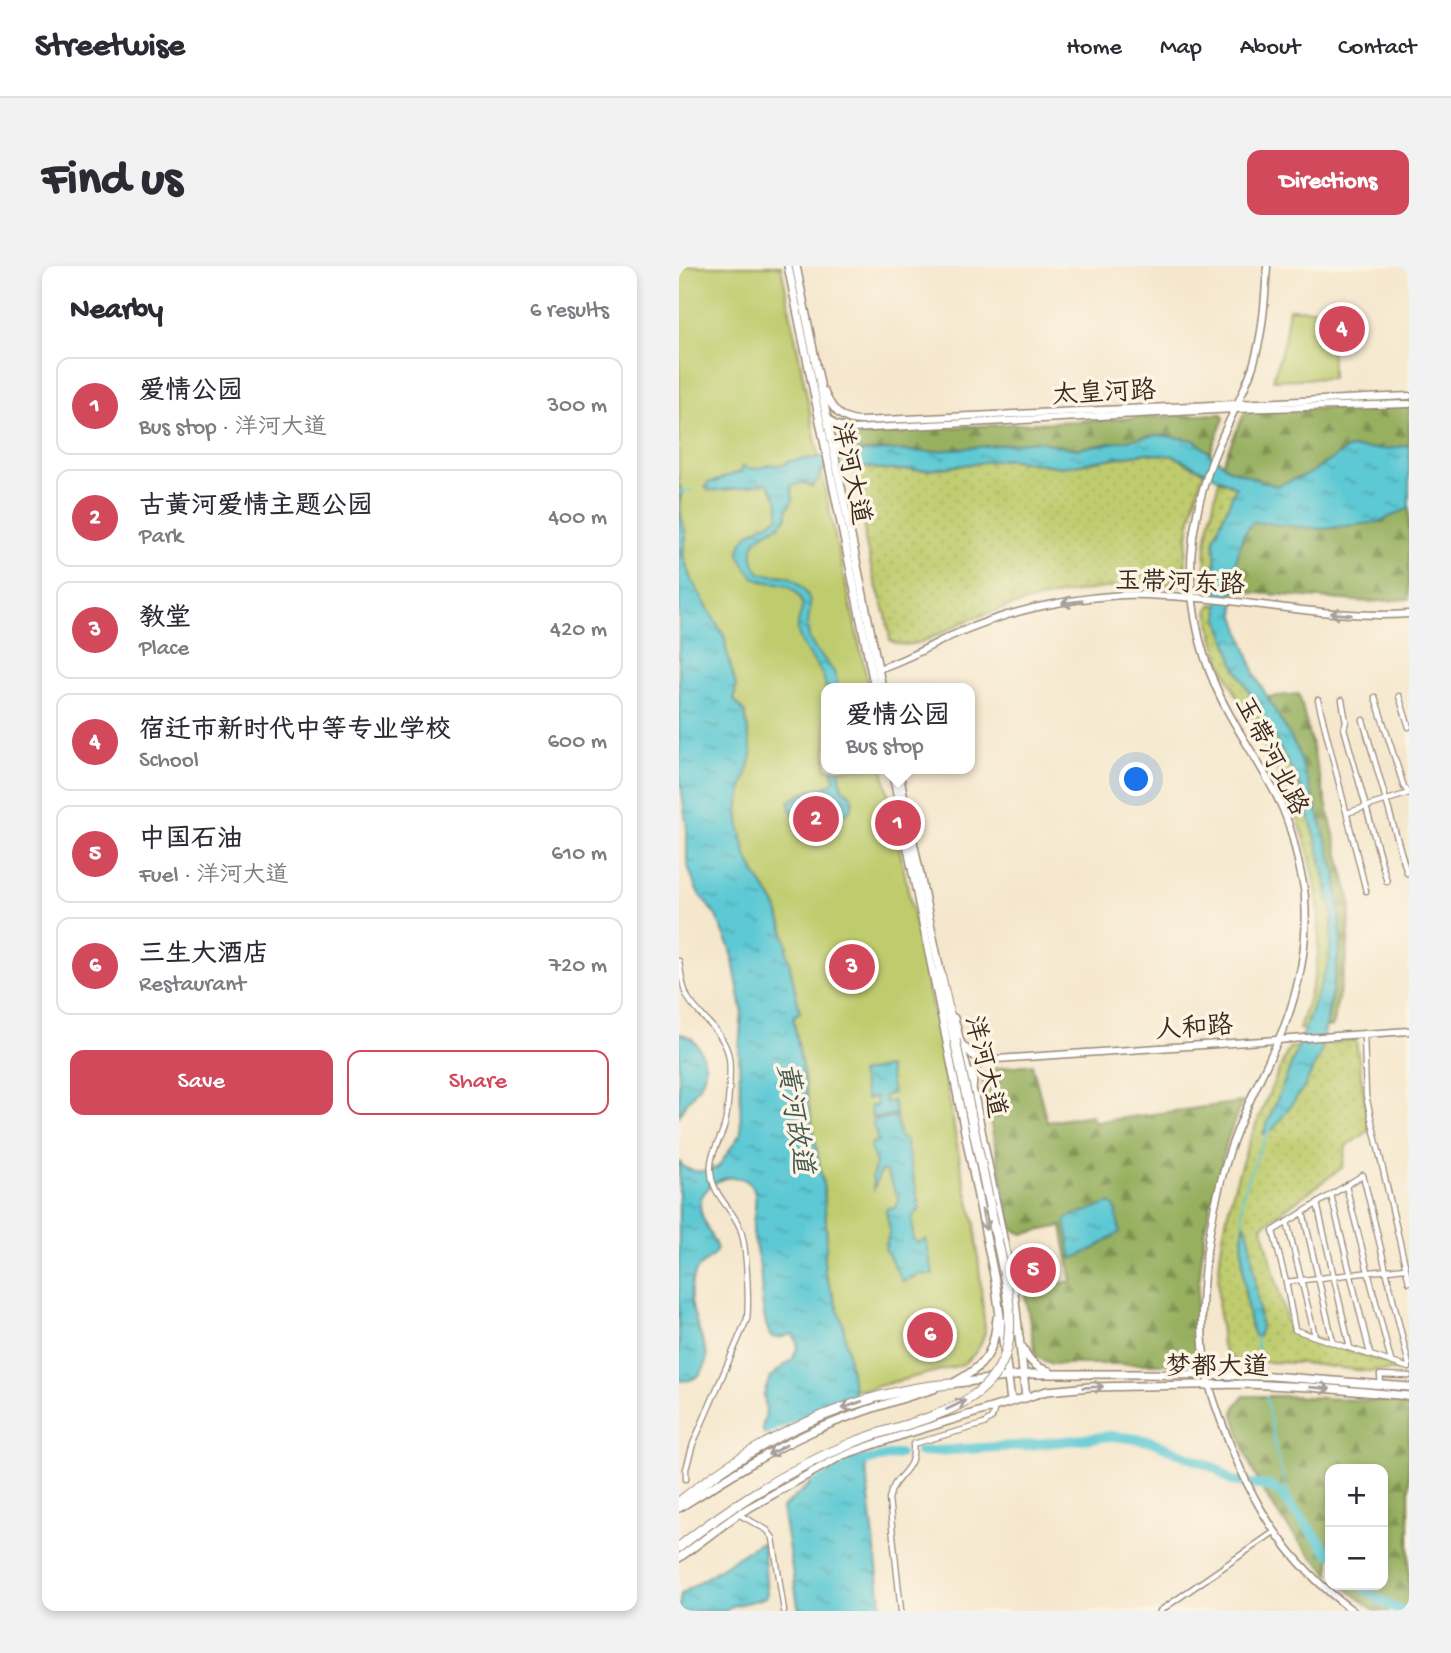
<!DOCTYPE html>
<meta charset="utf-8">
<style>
:root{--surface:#fff;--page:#f2f2f3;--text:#2b2b33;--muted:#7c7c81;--line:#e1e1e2;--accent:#d1495b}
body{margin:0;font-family:"Gochi Hand","LXGW WenKai TC",sans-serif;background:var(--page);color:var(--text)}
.controls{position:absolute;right:21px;bottom:21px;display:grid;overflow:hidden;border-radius:14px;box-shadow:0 4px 10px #0003}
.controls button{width:63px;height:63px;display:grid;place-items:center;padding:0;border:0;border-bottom:2px solid var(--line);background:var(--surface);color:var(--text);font:35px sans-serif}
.you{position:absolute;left:458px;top:514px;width:24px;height:24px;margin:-18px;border:5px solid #fff;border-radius:50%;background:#1a73e8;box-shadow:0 0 0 10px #1a73e833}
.badge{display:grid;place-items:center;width:46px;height:46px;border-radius:50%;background:var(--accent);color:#fff;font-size:23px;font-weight:700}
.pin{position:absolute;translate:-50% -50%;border:4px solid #fff;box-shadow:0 2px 7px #0006}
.popup{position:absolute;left:142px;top:417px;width:154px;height:91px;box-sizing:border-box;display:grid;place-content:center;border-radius:14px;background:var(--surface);filter:drop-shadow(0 2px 5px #0005);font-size:23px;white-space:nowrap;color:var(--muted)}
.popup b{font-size:26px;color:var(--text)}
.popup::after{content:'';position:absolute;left:50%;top:100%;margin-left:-14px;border:14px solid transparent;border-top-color:var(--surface)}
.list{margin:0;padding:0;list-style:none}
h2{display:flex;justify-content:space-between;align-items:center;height:91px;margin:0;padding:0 28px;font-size:30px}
h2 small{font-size:23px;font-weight:400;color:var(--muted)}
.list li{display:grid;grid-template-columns:46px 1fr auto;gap:21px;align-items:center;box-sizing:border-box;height:98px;margin:0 14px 14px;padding:0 14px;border:2px solid var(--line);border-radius:14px}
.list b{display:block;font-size:26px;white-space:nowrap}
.list p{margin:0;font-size:23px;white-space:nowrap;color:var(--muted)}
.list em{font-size:23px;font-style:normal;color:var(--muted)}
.actions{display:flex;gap:14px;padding:21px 28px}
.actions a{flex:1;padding:16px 0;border:2px solid var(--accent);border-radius:14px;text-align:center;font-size:24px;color:var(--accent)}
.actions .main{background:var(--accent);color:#fff}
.map{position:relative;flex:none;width:730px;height:1345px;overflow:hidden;border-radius:14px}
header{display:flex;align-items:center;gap:42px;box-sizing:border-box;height:98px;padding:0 35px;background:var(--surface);border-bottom:2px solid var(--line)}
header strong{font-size:33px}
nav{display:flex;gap:38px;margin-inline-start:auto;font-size:24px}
.intro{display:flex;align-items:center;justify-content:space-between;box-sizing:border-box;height:168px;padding:0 42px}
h1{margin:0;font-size:49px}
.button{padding:18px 32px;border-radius:14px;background:var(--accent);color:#fff;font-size:24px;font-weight:700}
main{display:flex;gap:42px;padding:0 42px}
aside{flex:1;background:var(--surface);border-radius:14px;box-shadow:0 4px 10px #0003}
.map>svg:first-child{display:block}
.grass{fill:url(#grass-dots);stroke:#7d7b46;stroke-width:2}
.forest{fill:url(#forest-firs);stroke:#696d40;stroke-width:2}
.green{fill:#bfcc6e;stroke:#7d7b46;stroke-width:2}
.water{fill:url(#water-ripples);stroke:#4c7a79;stroke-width:2}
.pier{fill:#f5e7cd}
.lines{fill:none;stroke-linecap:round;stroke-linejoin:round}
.stream{stroke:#5dc9d4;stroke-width:2}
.river{stroke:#5dc9d4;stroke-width:10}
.street-casing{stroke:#988876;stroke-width:7}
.secondary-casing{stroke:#988876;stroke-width:9}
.primary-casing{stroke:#988876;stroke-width:10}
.highway-casing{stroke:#988876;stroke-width:11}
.street{stroke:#fff;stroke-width:4.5}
.secondary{stroke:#fff;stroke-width:6}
.primary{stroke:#fff;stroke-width:7}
.highway{stroke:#fff;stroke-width:9}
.highway-bridge-casing{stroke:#988876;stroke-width:11;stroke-linecap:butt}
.highway-bridge{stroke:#fff;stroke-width:9}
.oneway{stroke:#a79f9a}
.labels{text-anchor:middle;stroke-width:7;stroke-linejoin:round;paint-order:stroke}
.street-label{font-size:26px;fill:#3b2a1e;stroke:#fcf5e5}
.water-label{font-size:28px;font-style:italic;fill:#455a55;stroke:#fcf5e5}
</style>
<header>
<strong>Streetwise</strong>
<nav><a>Home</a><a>Map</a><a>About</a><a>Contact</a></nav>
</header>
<div class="intro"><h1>Find us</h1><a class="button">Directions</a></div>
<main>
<aside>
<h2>Nearby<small>6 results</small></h2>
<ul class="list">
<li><span class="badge">1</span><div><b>爱情公园</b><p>Bus stop · 洋河大道</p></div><em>300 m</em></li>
<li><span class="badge">2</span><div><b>古黄河爱情主题公园</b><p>Park</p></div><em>400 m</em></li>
<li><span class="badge">3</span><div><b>教堂</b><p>Place</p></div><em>420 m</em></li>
<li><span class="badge">4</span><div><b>宿迁市新时代中等专业学校</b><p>School</p></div><em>600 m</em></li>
<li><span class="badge">5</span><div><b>中国石油</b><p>Fuel · 洋河大道</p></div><em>610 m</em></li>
<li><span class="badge">6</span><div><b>三生大酒店</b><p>Restaurant</p></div><em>720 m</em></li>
</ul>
<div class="actions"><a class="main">Save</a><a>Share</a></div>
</aside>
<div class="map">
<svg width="730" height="1345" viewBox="0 0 730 1345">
<defs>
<pattern id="grass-dots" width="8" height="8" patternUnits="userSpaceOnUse" patternTransform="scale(1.75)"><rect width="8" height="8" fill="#bfcc6e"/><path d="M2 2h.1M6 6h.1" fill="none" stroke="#a5af5f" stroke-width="1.8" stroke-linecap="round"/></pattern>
<pattern id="forest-firs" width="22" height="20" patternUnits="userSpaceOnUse" patternTransform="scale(1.75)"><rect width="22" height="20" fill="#97b061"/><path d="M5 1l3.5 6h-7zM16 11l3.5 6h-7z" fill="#7c8f4f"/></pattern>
<pattern id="water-ripples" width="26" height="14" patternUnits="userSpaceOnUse" patternTransform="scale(1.75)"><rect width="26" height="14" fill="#5dc9d4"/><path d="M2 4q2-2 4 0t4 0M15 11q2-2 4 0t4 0" fill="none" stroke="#4ea3ab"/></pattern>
</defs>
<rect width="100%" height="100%" fill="#fcf5e5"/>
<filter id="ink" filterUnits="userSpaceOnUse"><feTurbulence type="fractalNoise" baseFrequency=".0143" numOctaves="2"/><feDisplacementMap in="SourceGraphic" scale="14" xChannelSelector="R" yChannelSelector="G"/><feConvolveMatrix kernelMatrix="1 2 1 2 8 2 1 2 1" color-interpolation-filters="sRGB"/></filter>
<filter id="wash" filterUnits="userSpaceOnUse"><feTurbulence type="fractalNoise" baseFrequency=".00686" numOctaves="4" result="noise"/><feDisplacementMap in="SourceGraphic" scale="28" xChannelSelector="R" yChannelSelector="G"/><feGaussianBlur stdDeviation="1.57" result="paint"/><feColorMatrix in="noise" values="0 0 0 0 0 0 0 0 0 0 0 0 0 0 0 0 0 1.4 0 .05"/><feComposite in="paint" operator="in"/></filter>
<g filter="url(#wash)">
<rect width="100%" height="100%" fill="#f5e7cd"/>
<g class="grass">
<path d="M466,187L495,190L525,206C511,243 506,279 506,318C431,317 360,328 290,354C267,362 232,390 211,374L207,349L194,310L186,273L184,241L174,199L207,204H247L329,193L382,201Z"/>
<path d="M540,214L557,221C543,248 538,293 539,323L532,322C518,294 534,243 540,214Z"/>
<path d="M533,338L540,340V353L556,400L620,517L638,576L649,622L654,650L650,695L626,764L620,763C625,746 631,729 635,712C652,633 625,554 588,485C562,435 536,401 529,343Z"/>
<path d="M677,774L690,865L667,880L664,901L583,960L610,1064L730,1105H686L622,1097L557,1095L546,1086L543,1079C541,1054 537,1028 540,1003C546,925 578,853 610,782Z"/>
</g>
<g class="forest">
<polygon points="730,139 730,179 709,183 670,182 630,208 597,220 550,203 543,198 565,148 569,145"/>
<polygon points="538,148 543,148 545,152 531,187 515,174 478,169 397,183 358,175 250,186 208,184 172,186 175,174 178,171 235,163"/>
<path d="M730,242V333L690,336L554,325C552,301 559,275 574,255L643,263L677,259Z"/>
<polygon points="620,428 672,637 668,690 653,761 647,761 662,675 618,483 588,431"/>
<polygon points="353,798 368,856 412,849 415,856 563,836 549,872 526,961 516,1055 518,1087 510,1095 502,1098 373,1098 357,1091 346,1029 353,1023 393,1015 383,960 344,968 333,963 304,820 304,811 312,803"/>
<path d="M565,1130H609L730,1137V1345H696L663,1319H704V1203H651V1308C621,1280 595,1246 576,1209C566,1190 561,1168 555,1148L556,1141Z"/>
</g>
<g class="green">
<path d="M0,0H102L152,252L190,422H147V503H204L258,765L283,907L296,958L306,1066C301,1082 296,1090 282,1099L187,1123H174L164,1057L146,1007L145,994L148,976L145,924L114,750L107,681H109L98,641L77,609L67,589L61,563L59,543L63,523L72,490L66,447L55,434L57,420L47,383L46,372L11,311L7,298L4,288L7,270L0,239L3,226L0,218Z"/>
<polygon points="610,43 652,44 653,112 594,114 605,75"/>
</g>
<g class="water">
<path d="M478,169L515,174L550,203L597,220L630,208L670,182L709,183L730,179V242L700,256L643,263L574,256L564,269L553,310L556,350L577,411L618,483L633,528L657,607L662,675L642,786L626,820L594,864L584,868L615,792L650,695L654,650L638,576L620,517L556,400L540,353L535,272L557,221L495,190L466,187L382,201L329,193L247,204H207L174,199L141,205L139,214L133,221L126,217L112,219L114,234L108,243V251C99,267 73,264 74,286C74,295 75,300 81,307C93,311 106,306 117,315C143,338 124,348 130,371C135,390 161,400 158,422H147V424C145,398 125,392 119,366C116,348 132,342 116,325C104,312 88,321 75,311C68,305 64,296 60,288C61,265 84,262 99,251C102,236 96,228 88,217L55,223L29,225V222L25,221L29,220L28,217C42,215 48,208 62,206L64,200C78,208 87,195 104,199L110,195L205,184L250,186L358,175L397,183Z"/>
<path d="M0,218L3,226L0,239L7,270L4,288L7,298L11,311L46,372L47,383L57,420L55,434L66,447L73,490L63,523L59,543L61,563L67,589L77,609L98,641L109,681L107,682L121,746L114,751L145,924L148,976L145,994L146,1007L164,1057L186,1195L203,1345H120L103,1242L131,1218L132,1188L93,1183L83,1163L87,1146L85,1128L91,1111L114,1093L119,1079L114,1068L100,1072L92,1071C81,1047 84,1028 81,1002C79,990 75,977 74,965C73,952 80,934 74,922C67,908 47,910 36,917C6,936 29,959 38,983C34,994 21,996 16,1007C4,1033 21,1064 28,1089C27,1106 17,1117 0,1114V895C7,908 27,907 39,901L62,867L60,785L63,744L52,683L37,650L18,625L8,598V562L0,506Z"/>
<path d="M153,503H160L163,523C179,529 176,546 161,550L137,532L128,554L124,556L111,544L110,536C122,522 145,528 156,513Z"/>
<path d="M0,768C12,769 16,775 21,784C38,816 8,827 0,851Z"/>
<polygon points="209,801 214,827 205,830 207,837 214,835 217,848 193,852 191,840 198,839 197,831 187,833 181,807"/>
<polygon points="217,850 221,871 226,874 241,942 233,951 234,973 239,977 247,973 254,1009 240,1008 224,1016 206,983 211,964 207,945 208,942 216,942 220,934 207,905 202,905 195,923 193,911 197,896 191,882 193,877 199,875 193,855"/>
<polygon points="431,937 436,941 441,966 415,983 393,993 386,955 390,951"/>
<path d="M566,957L571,973L582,1062L579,1071H576C567,1060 559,970 566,957Z"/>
<path d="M84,1277L88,1330C75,1339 57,1334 46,1345H0L2,1328L79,1278Z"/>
</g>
<polygon class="pier" points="179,1127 188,1188 172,1194 123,1220 127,1216 128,1192 107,1203 95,1201 83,1171"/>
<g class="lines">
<g class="stream">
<polyline points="0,226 13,224"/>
<path d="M566,957C555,932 579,889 590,865"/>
<polyline points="577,1071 580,1096"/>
<polyline points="587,1130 598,1190 613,1238"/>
</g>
<g class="river">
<polyline points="241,1186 350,1179 432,1170 459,1173 474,1176 538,1203 552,1215 592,1221 601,1227 651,1288"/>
<polyline points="173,1197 220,1188"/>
<polyline points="681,1319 705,1337 722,1345"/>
</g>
</g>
</g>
<g filter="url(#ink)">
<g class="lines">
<g class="street-casing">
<g id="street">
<polyline points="720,430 730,461"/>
<polyline points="696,431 725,521 730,527"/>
<polyline points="639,434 687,625"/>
<polyline points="663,434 667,456 665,462 708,616"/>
<polyline points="684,454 728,607"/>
<polyline points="668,547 730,527"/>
<path d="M0,695C2,707 3,721 9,732C20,751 43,764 49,787C53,800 49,848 45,861C40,878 30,888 32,906C33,929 54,943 61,962C68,979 70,1035 68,1053L14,1178L7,1203V1213"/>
<polyline points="685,768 687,830 730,1016"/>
<polyline points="667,920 712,1095"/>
<polyline points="652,929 691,1088"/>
<polyline points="638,937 671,1082"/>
<polyline points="624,946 654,1076"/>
<polyline points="608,956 636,1070"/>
<polyline points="607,1016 726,1002"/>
<polyline points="730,1099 684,909 594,965 607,1016 616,1064 730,1102"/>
<polyline points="702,1118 701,1109 730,1110"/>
<polyline points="59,1248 88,1264 94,1272 105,1345"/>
<path d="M222,1345L210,1233C215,1206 237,1208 234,1178L305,1158L313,1152L316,1140"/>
<polyline points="481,1345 595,1266"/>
</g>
</g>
<g class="secondary-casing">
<g id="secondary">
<path d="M588,0C586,34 584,68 574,100C562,135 543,166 531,201C517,241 509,287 513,329C516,357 523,388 534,414C551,457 580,493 600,535C611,556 616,581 621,604C623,613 626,623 626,633C629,675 621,721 605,761C587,803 564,843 550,887C529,953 515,1041 528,1109C532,1128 539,1147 546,1165C574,1241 608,1296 674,1345"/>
<path d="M145,125C153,143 162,155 182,155L730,130"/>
<polyline points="148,151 155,158 171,163"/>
<polyline points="156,191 160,177 173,163 556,143 730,138"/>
<path d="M199,403C225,395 247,382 272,370C324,346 385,333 443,329C457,328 471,329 485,330C567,332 648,354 730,348"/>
<polyline points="283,778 293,789 303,794 295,805 294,820"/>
<polyline points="303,794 730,765"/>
</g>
</g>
<g class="primary-casing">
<g id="primary">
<polyline points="109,0 196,422"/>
<polyline points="117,0 203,422"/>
<polyline points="213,503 317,1020 332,1135"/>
<polyline points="219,503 262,710"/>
<polyline points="275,752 296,834 335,1026 347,1132"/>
<path d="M344,1082C349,1094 357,1102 370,1105"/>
<path d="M276,1116C307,1100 315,1086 318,1052"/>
<polyline points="270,1118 352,1108 460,1108 592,1110 730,1121"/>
<path d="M0,1242C43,1215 86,1187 132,1166C172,1148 214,1135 255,1123"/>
<polyline points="0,1292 59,1248 164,1189 220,1170 368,1125 411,1121 567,1118 631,1121 730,1130"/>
</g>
</g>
<g class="highway-casing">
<g id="highway">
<polyline points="261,707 276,774"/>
<path d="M0,1236C74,1175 175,1125 272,1118"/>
</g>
</g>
<use href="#street" class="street"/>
<use href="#secondary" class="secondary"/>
<use href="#primary" class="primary"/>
<use href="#highway" class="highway"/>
<g class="highway-bridge-casing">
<path id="highway-bridge" d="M0,1281C52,1239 111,1203 173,1177C211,1161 256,1155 291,1132C309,1120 323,1103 328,1082C337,1043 321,989 313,950C301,892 288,833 276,774"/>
</g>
<use href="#highway-bridge" class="highway-bridge"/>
</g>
<defs><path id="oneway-shaft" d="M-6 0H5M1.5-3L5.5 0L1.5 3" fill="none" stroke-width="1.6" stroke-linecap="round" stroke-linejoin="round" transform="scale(1.75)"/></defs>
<g class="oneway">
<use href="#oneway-shaft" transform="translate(393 336) rotate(172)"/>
<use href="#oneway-shaft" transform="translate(662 348) rotate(-175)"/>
<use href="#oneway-shaft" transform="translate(305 954) rotate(79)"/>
<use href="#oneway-shaft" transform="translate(414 1121) rotate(-3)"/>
<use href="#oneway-shaft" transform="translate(641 1122) rotate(5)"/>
<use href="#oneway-shaft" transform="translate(173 1139) rotate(160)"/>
<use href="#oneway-shaft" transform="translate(277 1139) rotate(-26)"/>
<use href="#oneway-shaft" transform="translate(98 1184) rotate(151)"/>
</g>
</g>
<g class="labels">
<g class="street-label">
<text transform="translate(425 125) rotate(-3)" y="9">太皇河路</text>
<text transform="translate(174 207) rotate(78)" y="9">洋河大道</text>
<text transform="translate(501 315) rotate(2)" y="9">玉带河东路</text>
<text transform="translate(594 489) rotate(63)" y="9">玉带河北路</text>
<text transform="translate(515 760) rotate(-4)" y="9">人和路</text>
<text transform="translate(308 800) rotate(76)" y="9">洋河大道</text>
<text x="538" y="1108">梦都大道</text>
</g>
<g class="water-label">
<text transform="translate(118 852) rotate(81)" y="10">黄河故道</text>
</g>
</g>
</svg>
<div class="controls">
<button>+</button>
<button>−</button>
</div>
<div class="you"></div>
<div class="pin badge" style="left:219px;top:557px">1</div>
<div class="popup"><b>爱情公园</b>Bus stop</div>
<div class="pin badge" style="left:137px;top:553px">2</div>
<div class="pin badge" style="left:173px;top:701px">3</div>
<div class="pin badge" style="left:663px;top:63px">4</div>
<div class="pin badge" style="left:354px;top:1004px">5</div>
<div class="pin badge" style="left:251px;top:1069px">6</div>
</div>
</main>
